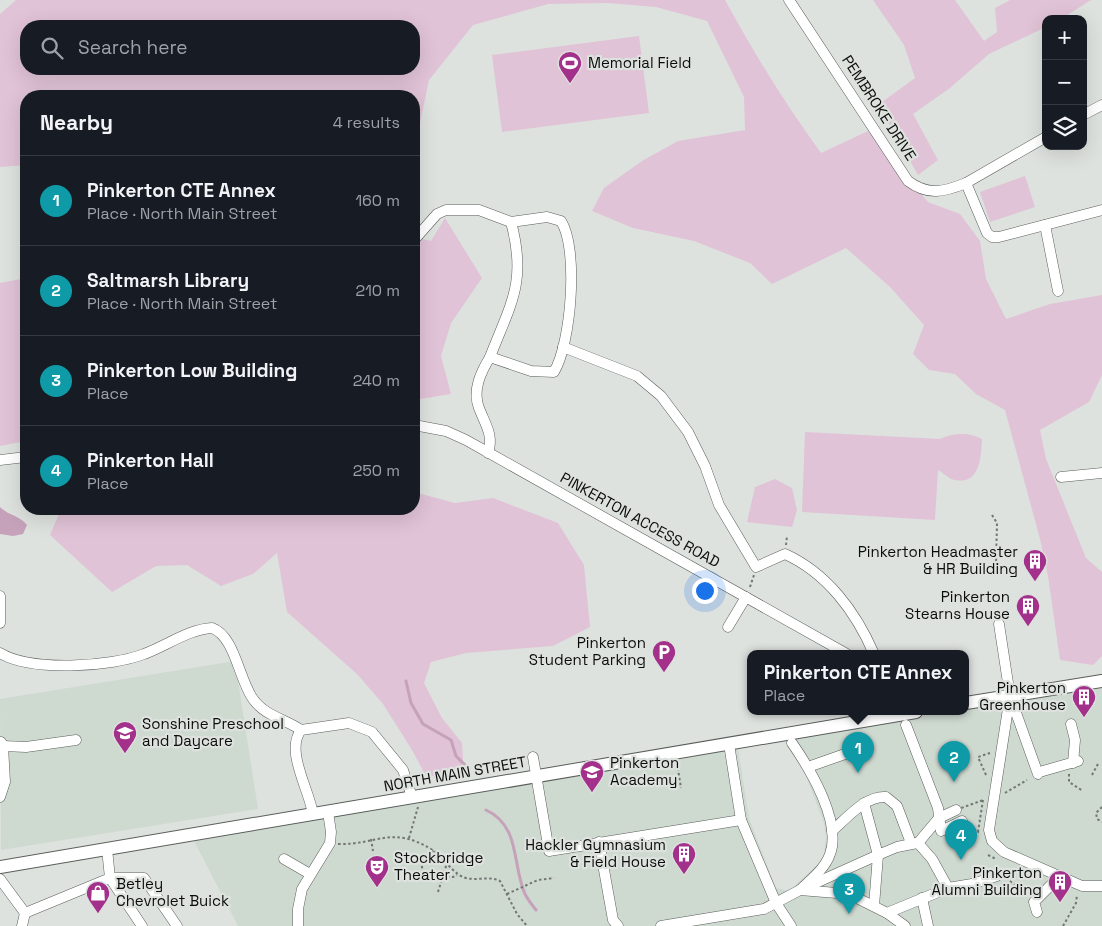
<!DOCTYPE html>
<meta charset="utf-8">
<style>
:root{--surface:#171b24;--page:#20242c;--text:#f1f3f6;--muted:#9ea1a6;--line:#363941;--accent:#2563eb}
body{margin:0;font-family:"Space Grotesk",sans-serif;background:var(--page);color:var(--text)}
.controls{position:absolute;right:15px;top:15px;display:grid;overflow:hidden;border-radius:10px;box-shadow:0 5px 20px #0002}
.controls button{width:45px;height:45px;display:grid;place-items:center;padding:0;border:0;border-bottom:1px solid var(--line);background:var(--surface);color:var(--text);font:25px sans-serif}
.you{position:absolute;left:704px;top:590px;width:18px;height:18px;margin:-12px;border:4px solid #fff;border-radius:50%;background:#1a73e8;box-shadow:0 0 0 8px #1a73e833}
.badge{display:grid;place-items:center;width:32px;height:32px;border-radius:50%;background:var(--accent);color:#fff;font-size:16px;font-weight:700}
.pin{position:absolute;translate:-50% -41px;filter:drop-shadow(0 1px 2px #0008)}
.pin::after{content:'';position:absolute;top:26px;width:18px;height:15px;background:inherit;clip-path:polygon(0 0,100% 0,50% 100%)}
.popup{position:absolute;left:747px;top:650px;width:222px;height:65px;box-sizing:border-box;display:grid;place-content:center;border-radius:10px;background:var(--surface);filter:drop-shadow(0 1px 4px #0005);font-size:16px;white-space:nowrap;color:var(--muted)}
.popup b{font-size:19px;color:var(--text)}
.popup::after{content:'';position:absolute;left:50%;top:100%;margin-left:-10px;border:10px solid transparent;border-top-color:var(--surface)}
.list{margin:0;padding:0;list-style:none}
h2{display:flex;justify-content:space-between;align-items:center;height:65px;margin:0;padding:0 20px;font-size:21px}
h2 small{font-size:16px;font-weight:400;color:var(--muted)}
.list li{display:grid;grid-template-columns:32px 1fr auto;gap:15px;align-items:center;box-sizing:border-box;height:90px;padding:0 20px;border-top:1px solid var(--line)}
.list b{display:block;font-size:19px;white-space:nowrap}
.list p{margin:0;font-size:16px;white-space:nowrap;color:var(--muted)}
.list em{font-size:16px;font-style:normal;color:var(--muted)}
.icon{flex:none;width:28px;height:28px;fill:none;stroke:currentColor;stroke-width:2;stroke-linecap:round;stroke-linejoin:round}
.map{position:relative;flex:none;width:1102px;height:926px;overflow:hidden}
.search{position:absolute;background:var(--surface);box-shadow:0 5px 20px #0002;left:20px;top:20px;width:400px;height:55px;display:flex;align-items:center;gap:12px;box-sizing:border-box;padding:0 18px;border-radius:20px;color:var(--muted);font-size:19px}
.panel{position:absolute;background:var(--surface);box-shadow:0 5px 20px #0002;left:20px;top:90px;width:400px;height:425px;border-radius:20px}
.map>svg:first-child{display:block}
.built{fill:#ced9d0}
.green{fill:#e0c3d6;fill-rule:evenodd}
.water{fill:#c5a2ba}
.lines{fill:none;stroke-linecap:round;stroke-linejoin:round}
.stream{stroke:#c5a2ba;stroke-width:3}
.minor-casing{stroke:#5a5e5b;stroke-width:11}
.major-casing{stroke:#5a5e5b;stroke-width:14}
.path{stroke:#737673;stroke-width:2;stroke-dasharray:2.5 2.5;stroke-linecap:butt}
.minor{stroke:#fff;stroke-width:10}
.major{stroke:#fff;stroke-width:12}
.labels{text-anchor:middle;stroke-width:4.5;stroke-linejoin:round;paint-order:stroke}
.poi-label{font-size:15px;fill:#0b0d0c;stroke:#dee2de;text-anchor:end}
.street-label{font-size:15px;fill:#0b0d0c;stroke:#dee2de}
</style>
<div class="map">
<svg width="1102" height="926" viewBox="0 0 1102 926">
<rect width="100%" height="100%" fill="#dee2de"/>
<g class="built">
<polygon points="235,661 258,809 1,850 0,699"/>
<polygon points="1102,681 1102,926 238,926 191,835 737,742 749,818 776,888 789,891 819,863 824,854 826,838 824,823 806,776 781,735 916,712 966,712 966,704"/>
</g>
<g class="green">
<path d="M16,0H725C754,53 785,104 821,153L868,131L928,202L960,214L980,241L986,279L1006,319L1050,304L1102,295V375L1089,402L1040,430L1046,459L1086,558L1102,572V656L1093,665L1060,660L1048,576L1040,539L1005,410L976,394L955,374L929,370L913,354L924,325L890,287L846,248L772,284L750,263L694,241L633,228L592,211L604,188L642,161L678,141L745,130L744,97L707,21L656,7L607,3L548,4L473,25L429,80L419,128L414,136V96H26V165L0,167V14ZM26,26H414V69H26Z"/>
<polygon points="873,0 955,0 984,41 997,32 995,8 1010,0 1091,0 1061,19 1046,19 1046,27 989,54 950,88 913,114 938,160 918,175 878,105 915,78 904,45"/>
<polygon points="639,36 649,113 502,132 492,55"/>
<polygon points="1025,176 1035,207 990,222 980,192"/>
<polygon points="445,218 482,278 451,323 441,356 451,394 414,400 414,250 422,239 431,241"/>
<polygon points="21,279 26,292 26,441 0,446 0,283"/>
<path d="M805,432L940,439C953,433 969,432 982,439C981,458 980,488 951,479C947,477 942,472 938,470L935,520L802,512Z"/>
<polygon points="775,479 792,488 797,510 792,527 747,522 755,487"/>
<polygon points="414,492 455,503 493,498 558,523 584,565 590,627 553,646 466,653 431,662 424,683 442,718 462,743 464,776 426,776 412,750 383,704 357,674 287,612 277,553 253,574 221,586 187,565 156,566 112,592 50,535 61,509 414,509"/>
</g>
<path class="water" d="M0,507C9,516 19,515 27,525L23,534L13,536L0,534Z"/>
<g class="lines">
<g class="stream">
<polyline points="406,681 411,703 423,724 451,740 456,756 468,768"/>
<path d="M486,810C521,826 512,866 525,894C528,900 532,905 536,910"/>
</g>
<g class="minor-casing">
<g id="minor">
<path d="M789,0L908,181C928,196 944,192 966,183"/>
<polyline points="1083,115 1102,105"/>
<polyline points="1046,137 966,183 987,233 992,237 999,237 1102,210"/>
<polyline points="1045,225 1058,291"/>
<path d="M414,240L437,214L446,210H479L511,222L547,217L561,221C579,249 571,344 554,372L531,371L490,357C511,303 527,282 511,222"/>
<path d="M563,347L637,376L661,396L688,432L705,466L719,505L756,567L785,554C827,573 856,612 874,654"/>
<polyline points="414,425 446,431 466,440 847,654"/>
<path d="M488,453C494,435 485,424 479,408C472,390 481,372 490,357"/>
<polyline points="0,460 26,457"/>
<polyline points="1061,477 1102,473"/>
<polyline points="0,596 0,623"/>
<polyline points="999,624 1010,696"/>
<polyline points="728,627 746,597"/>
<path d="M0,653C31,672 111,667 144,654C166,646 189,629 212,628C235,636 239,680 253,699C265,716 285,719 301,730"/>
<polyline points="1071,724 1075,740 1073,763"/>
<polyline points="906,725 938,808 941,831 962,821"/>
<path d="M792,743C810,769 842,822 830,854C825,869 811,879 800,890"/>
<polyline points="729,744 741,820 776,903 791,926"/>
<polyline points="3,746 26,747 76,740"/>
<polyline points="533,757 549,851 741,820"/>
<polyline points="808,767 845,754"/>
<polyline points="1043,771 1078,761"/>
<polyline points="1038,774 1010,696 989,830 992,841 1004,852 1082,886 1102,886"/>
<polyline points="0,797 5,782 3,746 1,742"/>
<polyline points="864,803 878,855 897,847 917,843"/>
<path d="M313,814C309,789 285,751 301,730L349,723L372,732L403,770L412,797"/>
<path d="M832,831C847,818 866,795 886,797L897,806L911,843"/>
<polyline points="599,842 613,920 618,926"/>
<polyline points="284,859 310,874"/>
<polyline points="110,878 144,878 177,926"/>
<polyline points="110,878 142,926"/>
<polyline points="0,879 25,913 110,878 107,849"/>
<polyline points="809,886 878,855 874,906"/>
<polyline points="948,888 932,859 918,843 939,818 956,810"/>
<polyline points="922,898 928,926"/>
<polyline points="1037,912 1034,902 1053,883"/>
<polyline points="887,913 905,926"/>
<polyline points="22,926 25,913"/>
<polyline points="298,926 298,909 302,889 330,843 331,832 328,812"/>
<polyline points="661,926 764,909 800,890 849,894 887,913 948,888 972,884 997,876"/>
</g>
</g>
<g class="major-casing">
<g id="major">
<polyline points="966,703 1102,681"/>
<polyline points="0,867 916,712"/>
</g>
</g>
<g class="path">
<polyline points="992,515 997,523 996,564"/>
<polyline points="786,545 787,536"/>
<polyline points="750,587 754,575"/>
<polyline points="677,763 681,788"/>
<polyline points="1069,774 1069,782 1083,791"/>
<polyline points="986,775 978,757 990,753"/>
<polyline points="1092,775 1099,762"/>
<polyline points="1005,793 1027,780"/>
<polygon points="983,800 978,832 962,821 956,810"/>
<polyline points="1102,807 1096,813 1097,819 1102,822"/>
<polyline points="409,838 418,807"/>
<polyline points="371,839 373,851"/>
<path d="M338,844C378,845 391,825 431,849C443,856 450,871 463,877C475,882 488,875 500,881L517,914L527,926"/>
<polyline points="988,855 996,859"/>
<polyline points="415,860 421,861 434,850"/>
<polyline points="421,861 424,879"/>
<polyline points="442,876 453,877 457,875"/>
<polyline points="1006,878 1027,895"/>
<polyline points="438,892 447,863"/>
<polyline points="507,894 538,880 554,878"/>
<polyline points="1063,926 1076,903 1077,895"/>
</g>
<use href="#minor" class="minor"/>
<use href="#major" class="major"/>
</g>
<defs>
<g id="stadium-pin" transform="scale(1.25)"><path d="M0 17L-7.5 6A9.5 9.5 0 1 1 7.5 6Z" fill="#a3308a" stroke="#dee2de"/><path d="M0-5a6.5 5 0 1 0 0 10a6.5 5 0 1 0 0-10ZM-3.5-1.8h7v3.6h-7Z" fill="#fff"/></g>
<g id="building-pin" transform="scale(1.25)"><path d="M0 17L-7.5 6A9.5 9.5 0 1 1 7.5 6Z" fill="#a3308a" stroke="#dee2de"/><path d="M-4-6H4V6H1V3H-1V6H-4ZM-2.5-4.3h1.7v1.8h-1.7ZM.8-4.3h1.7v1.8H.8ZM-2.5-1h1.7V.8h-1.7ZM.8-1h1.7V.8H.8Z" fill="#fff"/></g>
<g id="parking-pin" transform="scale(1.25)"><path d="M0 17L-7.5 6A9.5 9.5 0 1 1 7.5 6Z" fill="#a3308a" stroke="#dee2de"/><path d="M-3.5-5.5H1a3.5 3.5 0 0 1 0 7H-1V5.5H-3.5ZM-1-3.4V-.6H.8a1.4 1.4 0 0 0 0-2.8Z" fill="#fff"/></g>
<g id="school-pin" transform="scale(1.25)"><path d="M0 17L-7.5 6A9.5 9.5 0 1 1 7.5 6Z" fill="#a3308a" stroke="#dee2de"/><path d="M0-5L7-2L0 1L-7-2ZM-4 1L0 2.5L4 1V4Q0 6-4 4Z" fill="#fff"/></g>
<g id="theatre-pin" transform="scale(1.25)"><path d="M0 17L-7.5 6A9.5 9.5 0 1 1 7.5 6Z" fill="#a3308a" stroke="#dee2de"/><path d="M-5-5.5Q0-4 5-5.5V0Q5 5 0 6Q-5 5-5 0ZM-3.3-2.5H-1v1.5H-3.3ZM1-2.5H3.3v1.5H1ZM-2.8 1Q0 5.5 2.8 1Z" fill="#fff"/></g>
<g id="shop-pin" transform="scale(1.25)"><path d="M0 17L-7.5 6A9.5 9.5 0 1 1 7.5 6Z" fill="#a3308a" stroke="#dee2de"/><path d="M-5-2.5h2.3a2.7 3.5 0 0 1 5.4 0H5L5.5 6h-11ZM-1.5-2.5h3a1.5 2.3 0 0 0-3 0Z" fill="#fff"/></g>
</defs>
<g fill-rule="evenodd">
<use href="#stadium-pin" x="570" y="63"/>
<use href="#building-pin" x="1035" y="561"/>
<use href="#building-pin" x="1028" y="606"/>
<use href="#parking-pin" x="664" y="652"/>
<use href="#building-pin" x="1084" y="697"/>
<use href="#school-pin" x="125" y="733"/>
<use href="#school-pin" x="592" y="772"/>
<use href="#building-pin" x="684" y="854"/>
<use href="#theatre-pin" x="377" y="867"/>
<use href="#building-pin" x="1060" y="882"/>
<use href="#shop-pin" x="98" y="893"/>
</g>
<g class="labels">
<g class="poi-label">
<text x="588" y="68" text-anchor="start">Memorial Field</text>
<text x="1018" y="557">Pinkerton Headmaster<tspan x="1018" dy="17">&amp; HR Building</tspan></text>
<text x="1010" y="602">Pinkerton<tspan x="1010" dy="17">Stearns House</tspan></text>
<text x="646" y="648">Pinkerton<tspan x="646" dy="17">Student Parking</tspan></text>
<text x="1066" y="693">Pinkerton<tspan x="1066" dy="17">Greenhouse</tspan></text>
<text x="142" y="729" text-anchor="start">Sonshine Preschool<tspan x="142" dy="17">and Daycare</tspan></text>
<text x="610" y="768" text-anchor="start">Pinkerton<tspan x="610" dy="17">Academy</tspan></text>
<text x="666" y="850">Hackler Gymnasium<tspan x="666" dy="17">&amp; Field House</tspan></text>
<text x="394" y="863" text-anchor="start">Stockbridge<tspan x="394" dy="17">Theater</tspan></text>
<text x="1042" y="878">Pinkerton<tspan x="1042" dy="17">Alumni Building</tspan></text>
<text x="116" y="889" text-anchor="start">Betley<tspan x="116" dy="17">Chevrolet Buick</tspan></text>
</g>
<g class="street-label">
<text transform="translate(879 108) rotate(57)" y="5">PEMBROKE DRIVE</text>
<text transform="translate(640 520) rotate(29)" y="5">PINKERTON ACCESS ROAD</text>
<text transform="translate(455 774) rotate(-10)" y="5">NORTH MAIN STREET</text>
</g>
</g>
</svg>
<div class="controls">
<button>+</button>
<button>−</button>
<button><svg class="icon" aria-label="layers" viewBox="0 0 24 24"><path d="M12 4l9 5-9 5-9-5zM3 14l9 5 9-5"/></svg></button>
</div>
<div class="you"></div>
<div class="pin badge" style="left:858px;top:773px;background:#0f9aa8">1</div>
<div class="popup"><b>Pinkerton CTE Annex</b>Place</div>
<div class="pin badge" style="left:954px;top:782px;background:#0f9aa8">2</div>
<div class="pin badge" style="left:849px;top:914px;background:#0f9aa8">3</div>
<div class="pin badge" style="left:961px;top:860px;background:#0f9aa8">4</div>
<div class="search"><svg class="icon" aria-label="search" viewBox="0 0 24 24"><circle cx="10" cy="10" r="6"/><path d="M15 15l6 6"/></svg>Search here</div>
<section class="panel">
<h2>Nearby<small>4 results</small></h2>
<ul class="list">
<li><span class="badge" style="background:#0f9aa8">1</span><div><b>Pinkerton CTE Annex</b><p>Place · North Main Street</p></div><em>160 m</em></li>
<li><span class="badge" style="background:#0f9aa8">2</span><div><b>Saltmarsh Library</b><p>Place · North Main Street</p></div><em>210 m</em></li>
<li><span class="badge" style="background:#0f9aa8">3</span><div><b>Pinkerton Low Building</b><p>Place</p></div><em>240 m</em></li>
<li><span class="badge" style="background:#0f9aa8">4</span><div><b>Pinkerton Hall</b><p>Place</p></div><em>250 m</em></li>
</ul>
</section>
</div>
